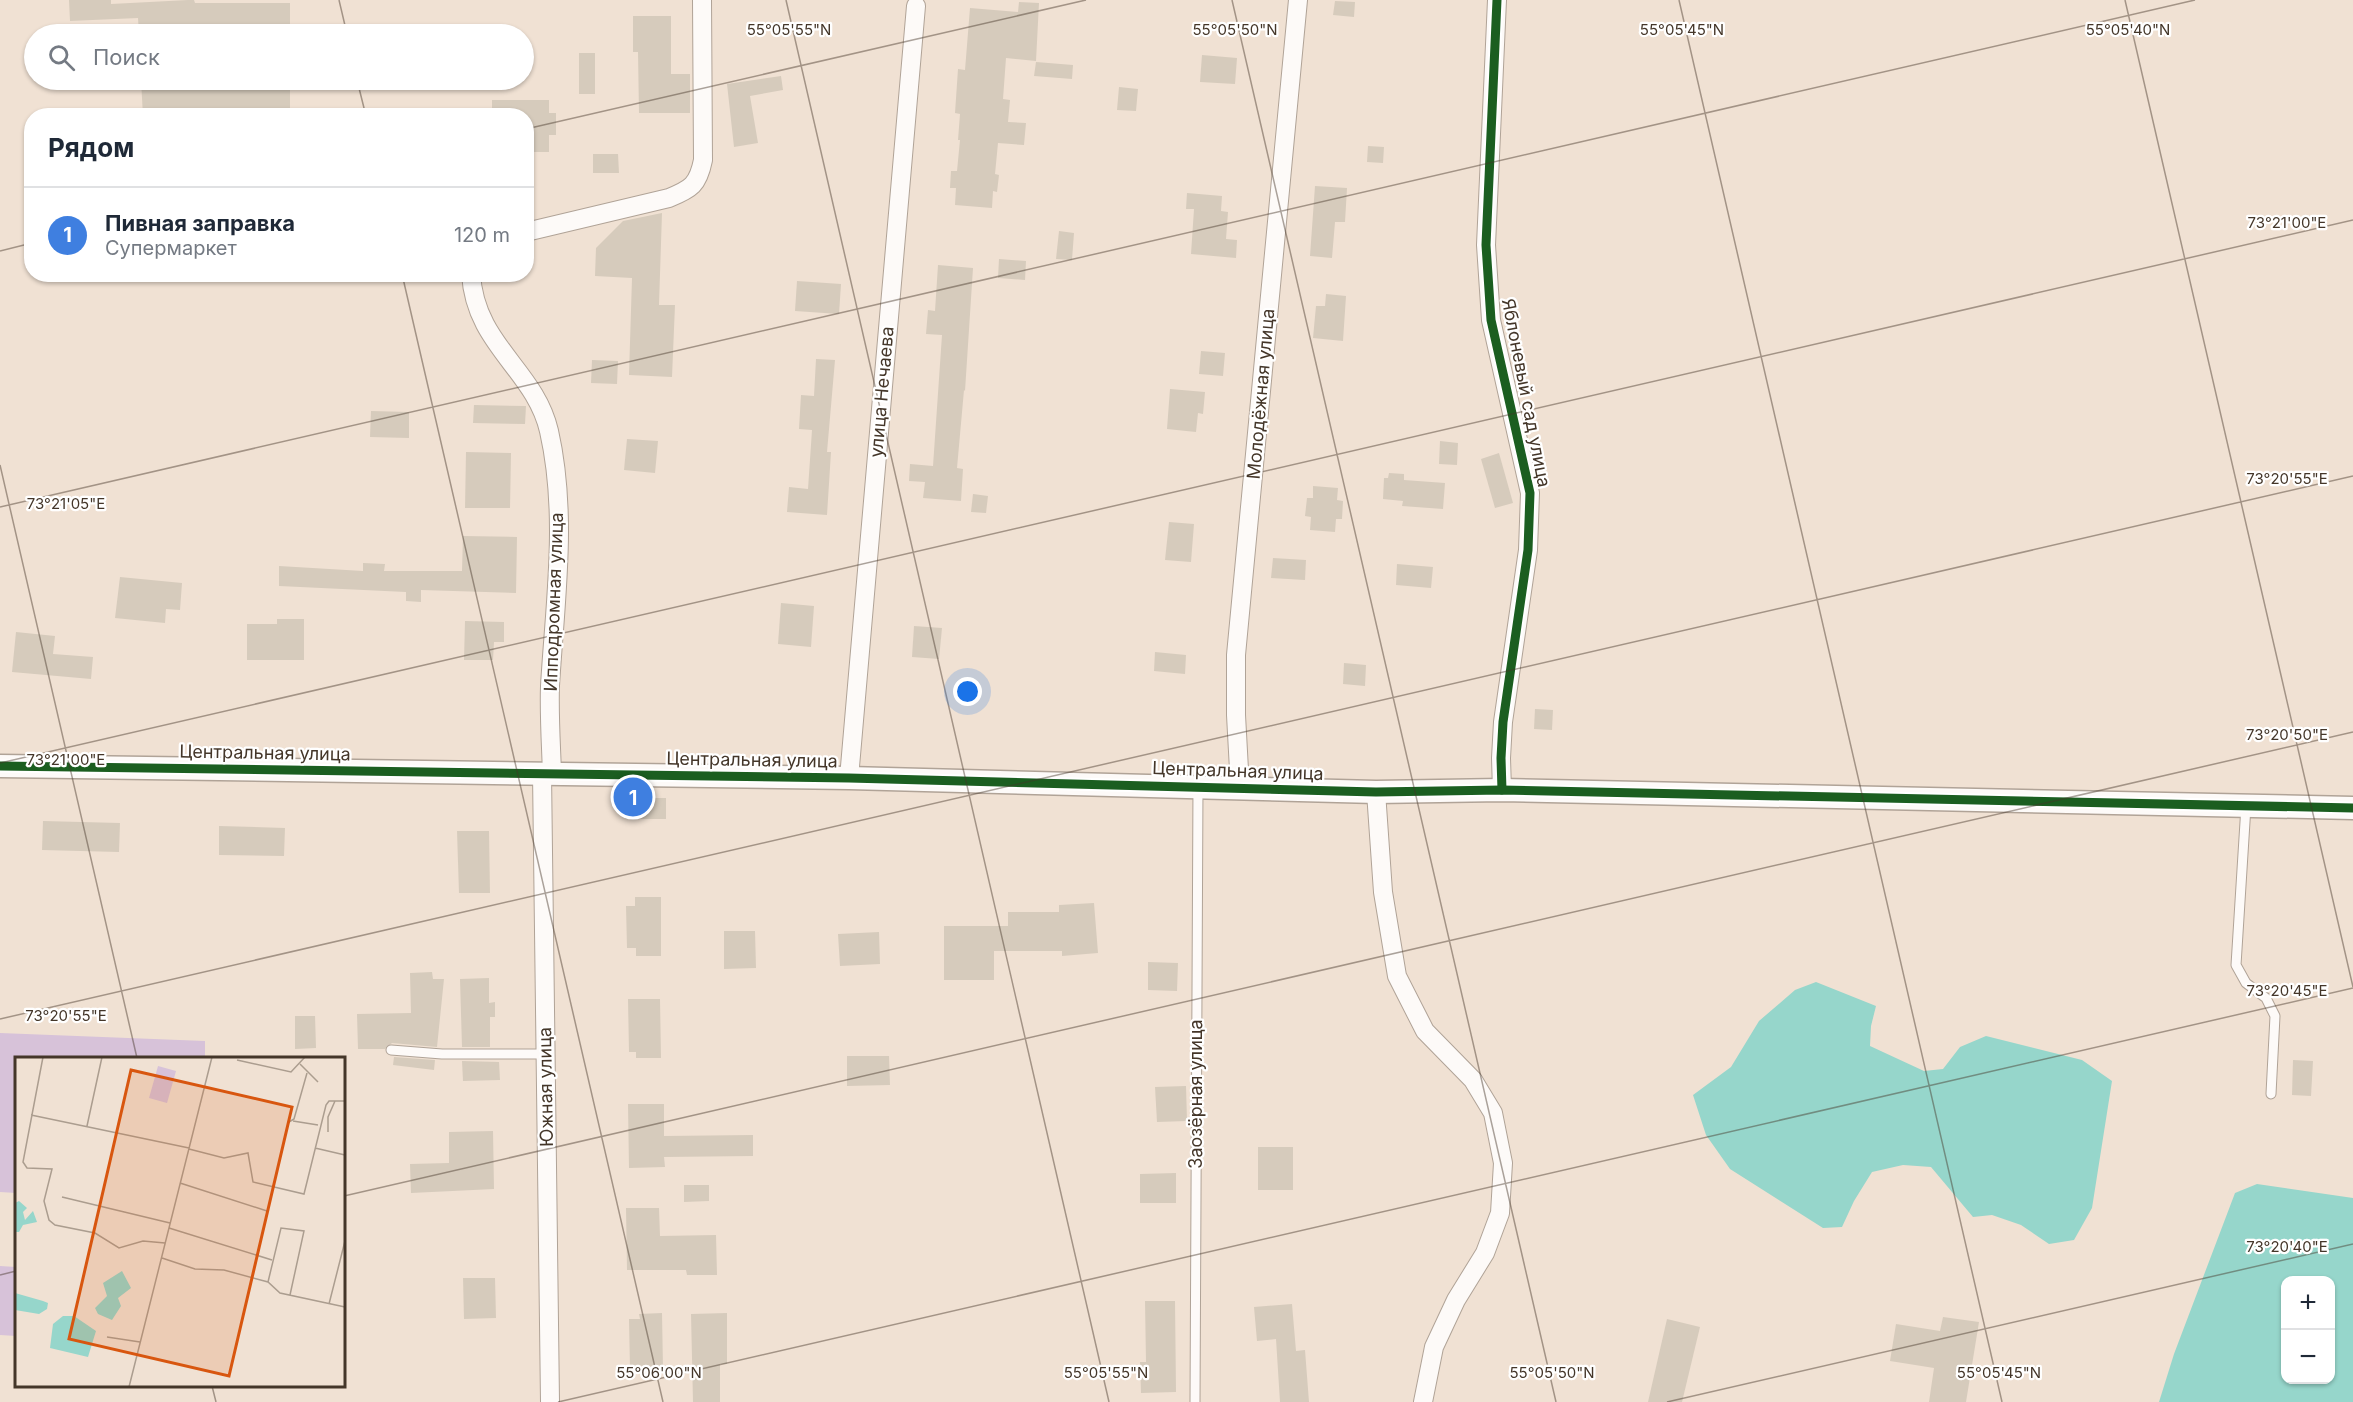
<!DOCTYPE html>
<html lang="ru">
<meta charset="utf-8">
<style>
:root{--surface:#fff;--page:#f2f2f3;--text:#1f2937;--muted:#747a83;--line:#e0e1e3;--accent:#2563eb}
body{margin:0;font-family:Inter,sans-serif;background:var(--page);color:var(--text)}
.controls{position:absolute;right:18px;bottom:18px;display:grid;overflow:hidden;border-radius:12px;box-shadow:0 2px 4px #0004}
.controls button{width:54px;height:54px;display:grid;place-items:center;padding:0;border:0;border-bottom:2px solid var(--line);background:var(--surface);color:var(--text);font:30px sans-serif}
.you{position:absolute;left:968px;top:692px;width:21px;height:21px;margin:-15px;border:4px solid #fff;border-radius:50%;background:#1a73e8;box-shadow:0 0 0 9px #1a73e833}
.badge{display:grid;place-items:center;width:39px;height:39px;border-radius:50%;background:var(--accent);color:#fff;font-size:20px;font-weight:700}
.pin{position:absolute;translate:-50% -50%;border:3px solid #fff;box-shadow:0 2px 6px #0006}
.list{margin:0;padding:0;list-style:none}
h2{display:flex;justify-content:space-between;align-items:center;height:78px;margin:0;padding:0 24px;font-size:26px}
h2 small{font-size:20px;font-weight:400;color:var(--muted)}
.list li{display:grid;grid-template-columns:39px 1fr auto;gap:18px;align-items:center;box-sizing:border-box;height:96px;padding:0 24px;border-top:2px solid var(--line)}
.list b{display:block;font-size:22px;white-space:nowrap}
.list p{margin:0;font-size:20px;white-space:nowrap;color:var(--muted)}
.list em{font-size:20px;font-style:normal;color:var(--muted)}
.icon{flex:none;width:33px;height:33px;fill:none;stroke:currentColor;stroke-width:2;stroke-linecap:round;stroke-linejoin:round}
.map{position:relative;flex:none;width:2353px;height:1402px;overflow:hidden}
.search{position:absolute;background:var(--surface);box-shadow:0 2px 4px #0004;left:24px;top:24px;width:510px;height:66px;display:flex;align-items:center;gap:15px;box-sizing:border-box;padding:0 21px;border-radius:33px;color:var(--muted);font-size:22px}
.panel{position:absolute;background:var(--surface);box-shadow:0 2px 4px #0004;left:24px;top:108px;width:510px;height:174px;border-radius:24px}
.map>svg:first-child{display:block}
.green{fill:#d7c2d9}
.water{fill:#96d6cb;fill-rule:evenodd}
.building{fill:#d6cbbc}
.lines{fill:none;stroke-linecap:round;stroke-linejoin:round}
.service-casing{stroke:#b0a397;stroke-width:11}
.minor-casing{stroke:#b0a397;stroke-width:20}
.tertiary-casing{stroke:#b0a397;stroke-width:25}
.service{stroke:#fdfaf8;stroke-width:9}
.minor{stroke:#fdfaf8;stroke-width:18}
.tertiary{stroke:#fdfaf8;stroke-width:22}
.cycleway-casing{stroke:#fff;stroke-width:13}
.cycleway{stroke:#1b5e20;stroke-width:9}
.ticks{fill:none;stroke:#443629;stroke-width:1.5;stroke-opacity:0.45}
.labels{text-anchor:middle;stroke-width:4.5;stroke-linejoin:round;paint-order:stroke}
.street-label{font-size:18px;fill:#443629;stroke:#fff}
.inset-road{fill:none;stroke:#ab9d8f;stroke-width:1.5}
.view{fill:#d8560f;fill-opacity:0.15;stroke:#d8560f;stroke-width:3}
.inset-edge{fill:none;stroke:#443629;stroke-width:3}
.ticks-label{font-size:15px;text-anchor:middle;fill:#443629;stroke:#fff;stroke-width:4.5;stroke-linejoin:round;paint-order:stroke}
</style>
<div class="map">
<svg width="2353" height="1402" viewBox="0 0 2353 1402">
<rect width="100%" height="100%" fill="#f0e1d3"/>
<g class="green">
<polygon points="0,1033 205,1041 205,1058 16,1058 16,1193 0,1192"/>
<polygon points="0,1266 16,1267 16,1336 0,1335"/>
</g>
<g class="water">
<polygon points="1816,982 1876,1006 1871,1026 1870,1046 1924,1071 1943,1069 1960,1047 1986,1036 2082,1060 2112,1081 2092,1208 2074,1240 2049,1244 2021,1225 1992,1215 1973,1217 1931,1167 1903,1165 1872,1172 1854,1201 1842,1227 1823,1228 1730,1169 1706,1135 1693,1095 1731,1067 1759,1021 1795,990"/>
<path d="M2257,1184L2353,1198V1402H2159L2174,1354L2235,1193ZM2286,1280H2330V1380H2286Z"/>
</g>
<g class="building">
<polygon points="69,0 111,0 111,4 188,0 194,0 195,3 290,3 290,34 139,34 138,18 70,21"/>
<polygon points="1335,1 1355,2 1354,17 1333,15"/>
<polygon points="1019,2 1039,3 1036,61 1006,58 1003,99 1010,100 1008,122 1026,123 1024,145 998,143 995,174 999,175 997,192 993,191 992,208 955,205 956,188 950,188 951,171 957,171 960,140 958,140 960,114 955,113 958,69 965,70 970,8 1018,12"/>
<polygon points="633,16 671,16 671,74 690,74 690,113 639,113 638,52 633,52"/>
<rect x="579" y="53" width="16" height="41"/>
<polygon points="1202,55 1237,58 1235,84 1200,82"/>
<polygon points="1036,62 1073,65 1072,79 1034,76"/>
<polygon points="781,76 783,90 750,96 758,143 734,147 727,84"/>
<polygon points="141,80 290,80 290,116 143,116"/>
<polygon points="1119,87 1138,89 1136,111 1117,110"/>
<polygon points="492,100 549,100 549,113 556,113 556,135 549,135 549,152 526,152 526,116 492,116"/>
<polygon points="1368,146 1384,147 1383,163 1367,162"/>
<polygon points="593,154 618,154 619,173 593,173"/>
<polygon points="1315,186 1347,188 1345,222 1335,222 1332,258 1310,256"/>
<polygon points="1187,193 1222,196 1221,211 1228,212 1226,239 1237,240 1236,258 1191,254 1194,209 1186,209"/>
<polygon points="662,213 659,305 675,305 672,377 629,375 632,278 595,276 596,248 623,221"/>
<polygon points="1059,231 1074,233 1072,260 1056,259"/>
<polygon points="999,259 1026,261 1025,280 998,278"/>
<polygon points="938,265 973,268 965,391 964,390 957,468 963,469 961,501 923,498 925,482 909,481 910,464 933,466 942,335 926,334 928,310 935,311"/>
<polygon points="797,281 841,284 839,314 795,311"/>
<polygon points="1326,294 1346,296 1343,341 1313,338 1316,306 1325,306"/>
<polygon points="1201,351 1225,353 1223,376 1199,374"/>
<polygon points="816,359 835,360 827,452 831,452 827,515 787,512 789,487 808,489 812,430 799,429 801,395 814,396"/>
<polygon points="592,360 618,361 617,384 591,383"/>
<polygon points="1170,389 1205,392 1203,414 1198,413 1196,432 1167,429"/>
<polygon points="474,405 526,406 525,424 473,423"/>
<polygon points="371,411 409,412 409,438 370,437"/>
<polygon points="627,439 658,441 655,473 624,470"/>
<polygon points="1440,441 1458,443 1457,465 1439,464"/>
<polygon points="466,452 511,453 510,508 465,508"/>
<polygon points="1499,453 1513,503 1495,508 1481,459"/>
<polygon points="1389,473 1404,474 1404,480 1445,483 1443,509 1402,506 1403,501 1383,499 1384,478 1388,478"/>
<polygon points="1313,486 1338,488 1337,500 1343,501 1342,519 1336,519 1335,532 1310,530 1311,517 1305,516 1307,498 1313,498"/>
<polygon points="973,494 988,496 986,513 971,512"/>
<polygon points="1169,522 1194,524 1191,562 1165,560"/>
<polygon points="463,536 517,537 516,593 421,590 421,602 406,601 406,592 279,586 279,566 363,571 363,563 385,564 384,571 462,571"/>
<polygon points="1273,558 1306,560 1305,580 1271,578"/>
<polygon points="1397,564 1433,567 1431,588 1396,585"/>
<polygon points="120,577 182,583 180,610 166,609 165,623 115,618"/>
<polygon points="781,603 814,606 811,647 778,644"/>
<polygon points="277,619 304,619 304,660 247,660 247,624 277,624"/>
<polygon points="465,621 504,622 504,642 494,642 493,660 464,660"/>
<polygon points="914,626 942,628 939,659 912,657"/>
<polygon points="16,632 55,636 53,654 93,657 91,679 12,672"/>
<polygon points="1155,652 1186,655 1185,674 1154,671"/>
<polygon points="1344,663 1366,665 1365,686 1343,684"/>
<polygon points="1535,709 1553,710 1552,730 1534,729"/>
<polygon points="624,798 666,798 666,819 625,819"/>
<polygon points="43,821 120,823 119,852 42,850"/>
<polygon points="219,826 285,828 284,856 219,855"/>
<polygon points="457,831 489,831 490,893 459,893"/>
<polygon points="635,897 661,897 661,956 636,956 636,948 627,948 626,906 635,906"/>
<polygon points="1094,903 1098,953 1062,956 1062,951 994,951 994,980 944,980 944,926 1008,926 1008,912 1059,912 1059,905"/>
<polygon points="724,931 755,931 756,968 724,969"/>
<polygon points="879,932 880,964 840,966 838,934"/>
<polygon points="1148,962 1178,963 1177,991 1148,990"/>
<polygon points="432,972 433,979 444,979 437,1047 392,1043 385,1049 358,1049 357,1014 411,1013 410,973"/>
<polygon points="489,978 489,1003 495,1002 495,1017 490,1017 490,1047 462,1047 460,979"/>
<polygon points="628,999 660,999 661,1058 636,1058 636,1052 629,1052"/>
<polygon points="295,1016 315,1016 316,1048 295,1049"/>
<polygon points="847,1056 889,1056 890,1085 847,1086"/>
<polygon points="394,1057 435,1060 434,1070 393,1065"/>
<polygon points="2293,1060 2313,1061 2311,1096 2292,1095"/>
<polygon points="462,1061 499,1062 500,1080 463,1081"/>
<polygon points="1186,1086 1187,1121 1157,1122 1155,1087"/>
<polygon points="628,1104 664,1104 664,1136 753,1135 753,1156 664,1157 665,1167 629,1168"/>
<polygon points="493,1131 494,1189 411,1193 410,1164 449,1163 449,1132"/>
<rect x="1258" y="1147" width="35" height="43"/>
<polygon points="1176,1173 1176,1203 1140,1203 1140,1174"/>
<polygon points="684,1185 709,1185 709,1201 684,1202"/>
<polygon points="626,1208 659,1208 660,1236 716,1235 717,1275 687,1275 686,1270 627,1270"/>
<polygon points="463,1278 495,1278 496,1318 464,1319"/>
<polygon points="1145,1301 1175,1301 1176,1392 1141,1393 1140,1362 1146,1362"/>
<polygon points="1292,1304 1296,1351 1305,1350 1309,1402 1280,1402 1276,1339 1257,1341 1254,1307"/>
<polygon points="662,1313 663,1369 630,1369 629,1319 640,1319 639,1314"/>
<polygon points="727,1313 727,1364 720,1364 720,1402 693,1402 691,1314"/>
<polygon points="1943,1317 1979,1322 1966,1402 1929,1402 1934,1368 1890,1361 1896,1324 1940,1331"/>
<polygon points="1667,1319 1700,1327 1682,1402 1648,1402"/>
</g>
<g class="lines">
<g class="service-casing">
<g id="service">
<polyline points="2246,806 2236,965 2246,983 2266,998 2275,1016 2271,1094"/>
<polyline points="391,1050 442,1054 546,1054"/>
<polyline points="1195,1402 1198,786"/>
</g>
</g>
<g class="minor-casing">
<g id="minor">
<polyline points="1497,0 1486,245 1491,320 1530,493 1528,550 1503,722 1501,758 1502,790"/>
<path d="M526,232L669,198C691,189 698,185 703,160L702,0"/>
<path d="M471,274C475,345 535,370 549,431C568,515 555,601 550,686C549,715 551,744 552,773"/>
<polyline points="542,773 550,1402"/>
<polyline points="849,778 916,6"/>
<polyline points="1240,788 1236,715 1236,655 1298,0"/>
<polyline points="1376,792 1383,892 1397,976 1425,1031 1473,1080 1493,1113 1503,1163 1500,1213 1485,1253 1456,1300 1434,1347 1423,1402"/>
</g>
</g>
<g class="tertiary-casing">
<polyline id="tertiary" points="0,766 849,778 1376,792 1502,790 2353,808"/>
</g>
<use href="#service" class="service"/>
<use href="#minor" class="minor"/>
<use href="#tertiary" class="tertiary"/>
<g class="cycleway-casing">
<g id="cycleway">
<polyline points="1497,0 1486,245 1491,320 1530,493 1528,550 1503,722 1501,758 1502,790"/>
<polyline points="0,766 849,778 1376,792 1502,790 2353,808"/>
</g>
</g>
<use href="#cycleway" class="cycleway"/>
</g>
<path class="ticks" d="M339,0L347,34M786,0L1109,1402M1232,0L1556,1402M1679,0L2002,1402M2125,0L2353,987M357,80L366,116M526,129L1086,0M0,251L32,243M402,274L663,1402M0,465L137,1058M0,507L2195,0M0,763L2353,220M0,1019L2353,476M344,1196L2353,732M0,1275L16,1271M212,1386L216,1402M558,1402L2353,988M1667,1402L2353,1244"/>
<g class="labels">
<g class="street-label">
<text transform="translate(882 392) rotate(-85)" y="6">улица Нечаева</text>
<text transform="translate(1526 393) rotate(79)" y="6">Яблоневый сад улица</text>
<text transform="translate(1261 394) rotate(-85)" y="6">Молодёжная улица</text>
<text transform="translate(554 602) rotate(-88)" y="6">Ипподромная улица</text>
<text transform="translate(265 753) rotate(1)" y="6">Центральная улица</text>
<text transform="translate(752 760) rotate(1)" y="6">Центральная улица</text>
<text transform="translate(1238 771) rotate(2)" y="6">Центральная улица</text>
<text transform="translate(546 1087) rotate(-91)" y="6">Южная улица</text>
<text transform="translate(1196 1094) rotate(-90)" y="6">Заозёрная улица</text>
</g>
</g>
<g transform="translate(15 1057)">
<rect width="330" height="330" fill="#f0e1d3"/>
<path d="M143,9L161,14L152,46L134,41Z" fill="#d7c2d9"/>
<path d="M4,144L12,151L8,155L10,163L18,154L22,165L8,168L4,175H0V146ZM107,214L116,231L103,241L106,249L97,263L83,257L80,251L92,239L88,226ZM0,236L28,244L33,246L32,252L24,257L0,253ZM48,259H59L81,274L73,300L35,291L38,267Z" fill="#96d6cb"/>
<path class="inset-road" d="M28,0L8,105L12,111L37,112L29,144L34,163L40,168L80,176L104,191L128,184L150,186M222,3L276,15L290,0M285,7L303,25M16,58L174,91M278,64L303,68M274,65L279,62L292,16M72,69L87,0M313,75V60L320,44M300,91L330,98M174,92L209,101L233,96L238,125L289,137L311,48L314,44H330M165,126L252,154M47,140L155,166M154,171L257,203M147,201L180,212L209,213L253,225L265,236L330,250M253,225L266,171L289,174L275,238M314,247L330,184M92,280L125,285M114,330L197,0"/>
<path class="view" d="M116,13L277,50L214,319L54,282Z"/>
<rect width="330" height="330" class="inset-edge"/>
</g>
<g class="ticks-label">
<text x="789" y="35">55°05'55"N</text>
<text x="1235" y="35">55°05'50"N</text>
<text x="1682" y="35">55°05'45"N</text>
<text x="2128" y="35">55°05'40"N</text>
<text x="2287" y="228">73°21'00"E</text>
<text x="2287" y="484">73°20'55"E</text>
<text x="66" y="509">73°21'05"E</text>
<text x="2287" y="740">73°20'50"E</text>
<text x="66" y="765">73°21'00"E</text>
<text x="2287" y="996">73°20'45"E</text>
<text x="66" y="1021">73°20'55"E</text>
<text x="2287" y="1252">73°20'40"E</text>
<text x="659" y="1378">55°06'00"N</text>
<text x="1106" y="1378">55°05'55"N</text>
<text x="1552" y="1378">55°05'50"N</text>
<text x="1999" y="1378">55°05'45"N</text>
</g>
</svg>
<div class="controls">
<button>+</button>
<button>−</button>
</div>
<div class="you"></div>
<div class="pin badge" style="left:633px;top:797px;background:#3f7fe0">1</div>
<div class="search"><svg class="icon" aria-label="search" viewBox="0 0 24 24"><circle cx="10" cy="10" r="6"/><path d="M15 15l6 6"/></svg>Поиск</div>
<section class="panel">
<h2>Рядом<small></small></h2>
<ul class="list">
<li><span class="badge" style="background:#3f7fe0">1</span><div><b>Пивная заправка</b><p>Супермаркет</p></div><em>120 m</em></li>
</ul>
</section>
</div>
